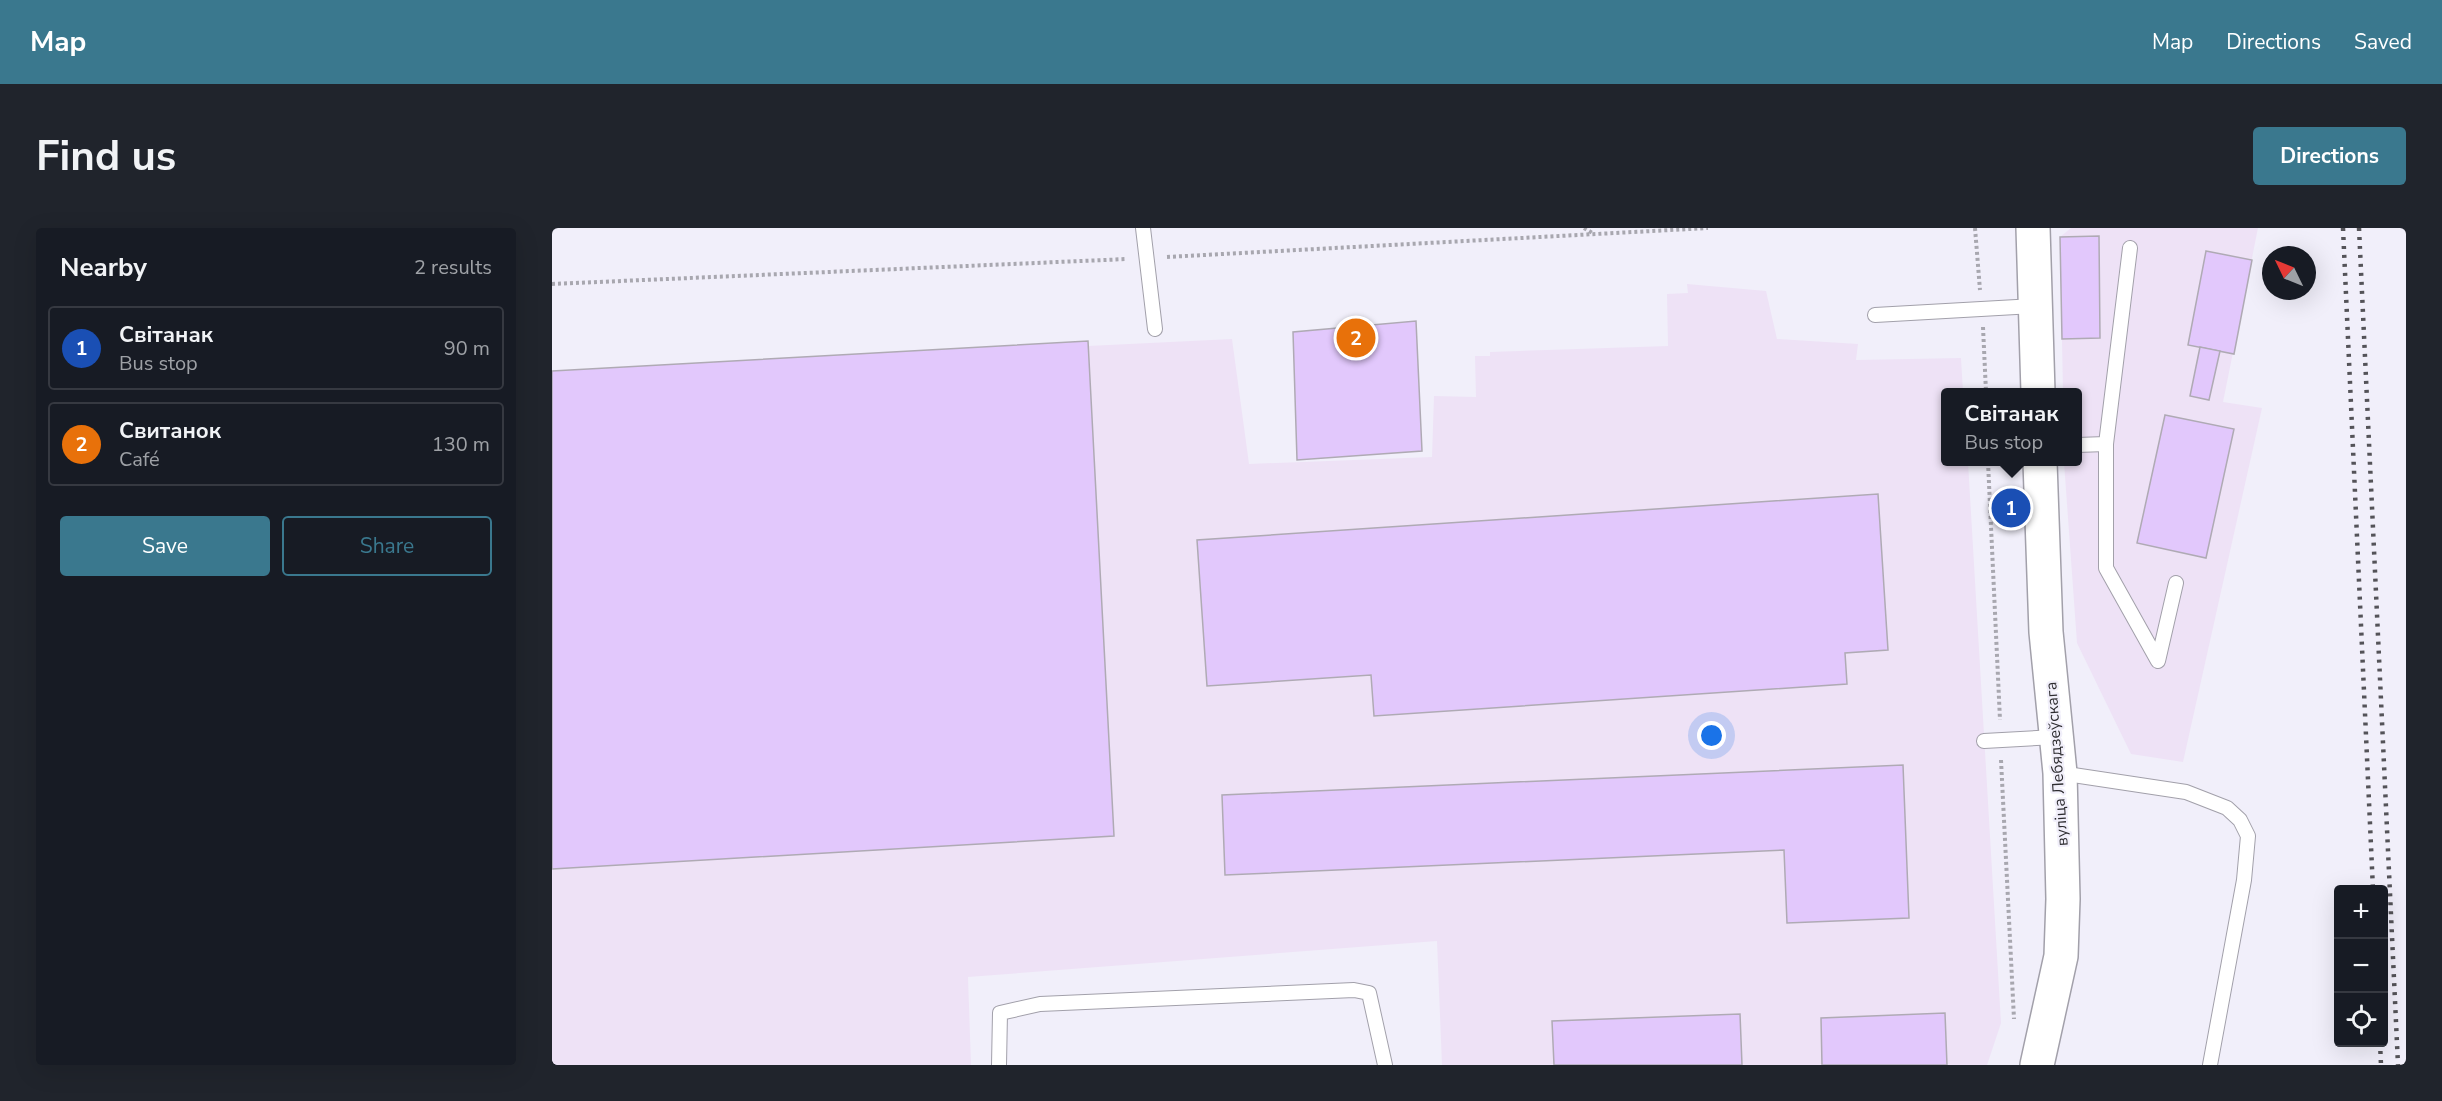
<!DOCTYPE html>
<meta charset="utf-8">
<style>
:root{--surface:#171b24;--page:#20242c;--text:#f1f3f6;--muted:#9ea1a6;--line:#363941;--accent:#3a788e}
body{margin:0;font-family:"Nunito Sans",sans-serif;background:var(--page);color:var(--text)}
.controls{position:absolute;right:18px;bottom:18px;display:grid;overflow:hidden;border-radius:6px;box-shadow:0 6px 24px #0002}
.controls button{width:54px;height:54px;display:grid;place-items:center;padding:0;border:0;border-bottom:2px solid var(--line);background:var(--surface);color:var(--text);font:30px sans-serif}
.compass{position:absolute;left:1710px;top:18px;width:54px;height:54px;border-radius:50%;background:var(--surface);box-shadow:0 6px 24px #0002;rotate:313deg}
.you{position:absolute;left:1160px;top:508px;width:21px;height:21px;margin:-15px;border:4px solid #fff;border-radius:50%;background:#1a73e8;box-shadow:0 0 0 9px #1a73e833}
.badge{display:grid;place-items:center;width:39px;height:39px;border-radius:50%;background:var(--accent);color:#fff;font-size:20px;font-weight:700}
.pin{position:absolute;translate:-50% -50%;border:3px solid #fff;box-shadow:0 2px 6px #0006}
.popup{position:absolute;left:1389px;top:160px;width:141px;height:78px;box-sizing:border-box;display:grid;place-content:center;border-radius:6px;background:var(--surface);filter:drop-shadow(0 2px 4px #0005);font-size:20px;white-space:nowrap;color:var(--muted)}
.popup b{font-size:22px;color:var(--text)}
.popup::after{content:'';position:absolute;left:50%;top:100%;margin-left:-12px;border:12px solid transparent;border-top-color:var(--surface)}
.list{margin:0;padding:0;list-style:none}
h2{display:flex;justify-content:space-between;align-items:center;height:78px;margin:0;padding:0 24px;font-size:26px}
h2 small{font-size:20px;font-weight:400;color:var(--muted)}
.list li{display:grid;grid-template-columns:39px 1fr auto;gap:18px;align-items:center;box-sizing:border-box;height:84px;margin:0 12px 12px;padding:0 12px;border:2px solid var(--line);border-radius:6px}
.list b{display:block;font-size:22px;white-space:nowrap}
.list p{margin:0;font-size:20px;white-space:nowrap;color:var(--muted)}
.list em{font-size:20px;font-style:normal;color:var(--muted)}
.actions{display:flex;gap:12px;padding:18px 24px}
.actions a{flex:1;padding:14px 0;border:2px solid var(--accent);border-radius:6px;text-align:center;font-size:21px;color:var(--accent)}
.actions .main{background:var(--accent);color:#fff}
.icon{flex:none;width:33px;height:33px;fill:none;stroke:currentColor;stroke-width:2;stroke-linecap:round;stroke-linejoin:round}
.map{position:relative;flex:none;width:1854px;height:837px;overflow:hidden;border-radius:6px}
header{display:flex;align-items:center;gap:36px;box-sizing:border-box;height:84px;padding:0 30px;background:var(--accent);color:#fff}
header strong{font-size:28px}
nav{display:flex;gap:33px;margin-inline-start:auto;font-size:21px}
.intro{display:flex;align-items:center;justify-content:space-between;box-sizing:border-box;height:144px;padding:0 36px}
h1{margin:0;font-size:42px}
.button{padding:15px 27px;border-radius:6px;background:var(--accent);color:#fff;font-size:21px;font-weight:700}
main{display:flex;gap:36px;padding:0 36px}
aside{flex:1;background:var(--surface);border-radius:6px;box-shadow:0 6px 24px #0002}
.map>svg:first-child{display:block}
.industrial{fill:#eee2f6}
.building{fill:#e2c8fc;stroke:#afaab4;stroke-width:1.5}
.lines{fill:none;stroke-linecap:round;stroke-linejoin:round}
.lane-casing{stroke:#a2a0aa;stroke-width:16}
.secondary-casing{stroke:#a2a0aa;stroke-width:36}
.path{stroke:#a8a7af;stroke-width:4;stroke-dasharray:3 3;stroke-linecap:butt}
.lane{stroke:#fff;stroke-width:14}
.secondary{stroke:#fff;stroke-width:33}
.rail{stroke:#545358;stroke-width:4.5;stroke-dasharray:3 6;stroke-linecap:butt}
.labels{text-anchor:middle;stroke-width:4.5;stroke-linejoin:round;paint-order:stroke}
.street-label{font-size:16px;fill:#2d2c30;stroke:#f1effa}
</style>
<header>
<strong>Map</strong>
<nav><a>Map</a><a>Directions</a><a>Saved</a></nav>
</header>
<div class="intro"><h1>Find us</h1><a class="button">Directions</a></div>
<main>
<aside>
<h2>Nearby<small>2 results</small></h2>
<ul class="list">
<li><span class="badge" style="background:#1a4fb4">1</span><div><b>Світанак</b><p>Bus stop</p></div><em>90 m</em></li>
<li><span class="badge" style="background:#e8710a">2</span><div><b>Свитанок</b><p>Café</p></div><em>130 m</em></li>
</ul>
<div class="actions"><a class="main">Save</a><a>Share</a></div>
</aside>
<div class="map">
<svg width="1854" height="837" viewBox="0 0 1854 837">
<rect width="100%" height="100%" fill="#f1effa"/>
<g class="industrial">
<polygon points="1519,0 1706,0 1671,174 1710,180 1631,534 1579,526 1525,415 1512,234 1525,234 1525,164 1511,164 1508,9"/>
<polygon points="1135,56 1214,63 1225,111 1306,116 1304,132 1409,130 1411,164 1393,164 1393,234 1416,234 1449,795 1435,837 890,837 885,713 416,749 419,837 0,837 0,144 680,111 697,236 880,229 882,168 924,169 923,128 938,128 938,124 1116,118 1115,66 1136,65"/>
</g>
<g class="building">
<polygon points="1547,8 1548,110 1510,111 1508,9"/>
<polygon points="1654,23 1700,32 1682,126 1636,117"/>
<polygon points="864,93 870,223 745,232 741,104"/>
<polygon points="536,113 562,608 0,641 0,143"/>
<polygon points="1648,119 1668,123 1657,172 1638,168"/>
<polygon points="1613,187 1682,201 1654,330 1585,315"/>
<polygon points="1326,266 1336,422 1293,425 1295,456 822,488 819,447 655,458 645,312"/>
<polygon points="1351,537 1357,690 1235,695 1232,622 673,647 670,567"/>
<polygon points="1393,785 1395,837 1270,837 1269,790"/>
<polygon points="1188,786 1190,837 1002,837 1000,793"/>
</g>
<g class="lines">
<g class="lane-casing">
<g id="lane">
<polyline points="591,0 603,101"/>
<polyline points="1323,87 1484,78"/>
<polyline points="1554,216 1554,340 1606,433 1624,355"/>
<polyline points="1525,217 1554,216 1578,20"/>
<polyline points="1432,513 1504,509"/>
<polyline points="1508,545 1634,564 1675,580 1688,592 1696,608 1692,652 1658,837"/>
<polyline points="447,837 448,785 488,776 802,762 817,765 833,837"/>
</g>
</g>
<g class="secondary-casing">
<g id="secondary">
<polyline points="1481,0 1486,164"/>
<polyline points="1485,837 1509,728 1511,671 1508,545 1494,404 1488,234"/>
</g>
</g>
<g class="path">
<polyline points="1032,0 1042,6"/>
<polyline points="1423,0 1428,62"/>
<polyline points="615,29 1156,0"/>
<polyline points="0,56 575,31"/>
<polyline points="1431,99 1434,164"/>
<polyline points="1436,234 1448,492"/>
<polyline points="1449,532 1462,791"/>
</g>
<use href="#lane" class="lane"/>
<use href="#secondary" class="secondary"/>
<g class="rail">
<polyline points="1791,0 1821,662"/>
<polyline points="1807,0 1846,837"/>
<polyline points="1828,814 1829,837"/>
</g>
</g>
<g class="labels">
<g class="street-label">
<text transform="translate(1504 536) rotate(-94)" y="6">вуліца Лебядзеўскага</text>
</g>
</g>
</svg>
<div class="controls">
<button>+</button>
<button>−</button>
<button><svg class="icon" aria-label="locate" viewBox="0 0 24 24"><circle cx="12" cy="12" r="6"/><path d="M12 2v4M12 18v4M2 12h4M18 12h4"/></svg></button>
</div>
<svg class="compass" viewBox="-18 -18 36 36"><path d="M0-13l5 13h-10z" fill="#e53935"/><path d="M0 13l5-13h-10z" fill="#9ea1a6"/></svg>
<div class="you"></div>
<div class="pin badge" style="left:1459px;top:280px;background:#1a4fb4">1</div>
<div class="popup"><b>Світанак</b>Bus stop</div>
<div class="pin badge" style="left:804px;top:110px;background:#e8710a">2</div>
</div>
</main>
